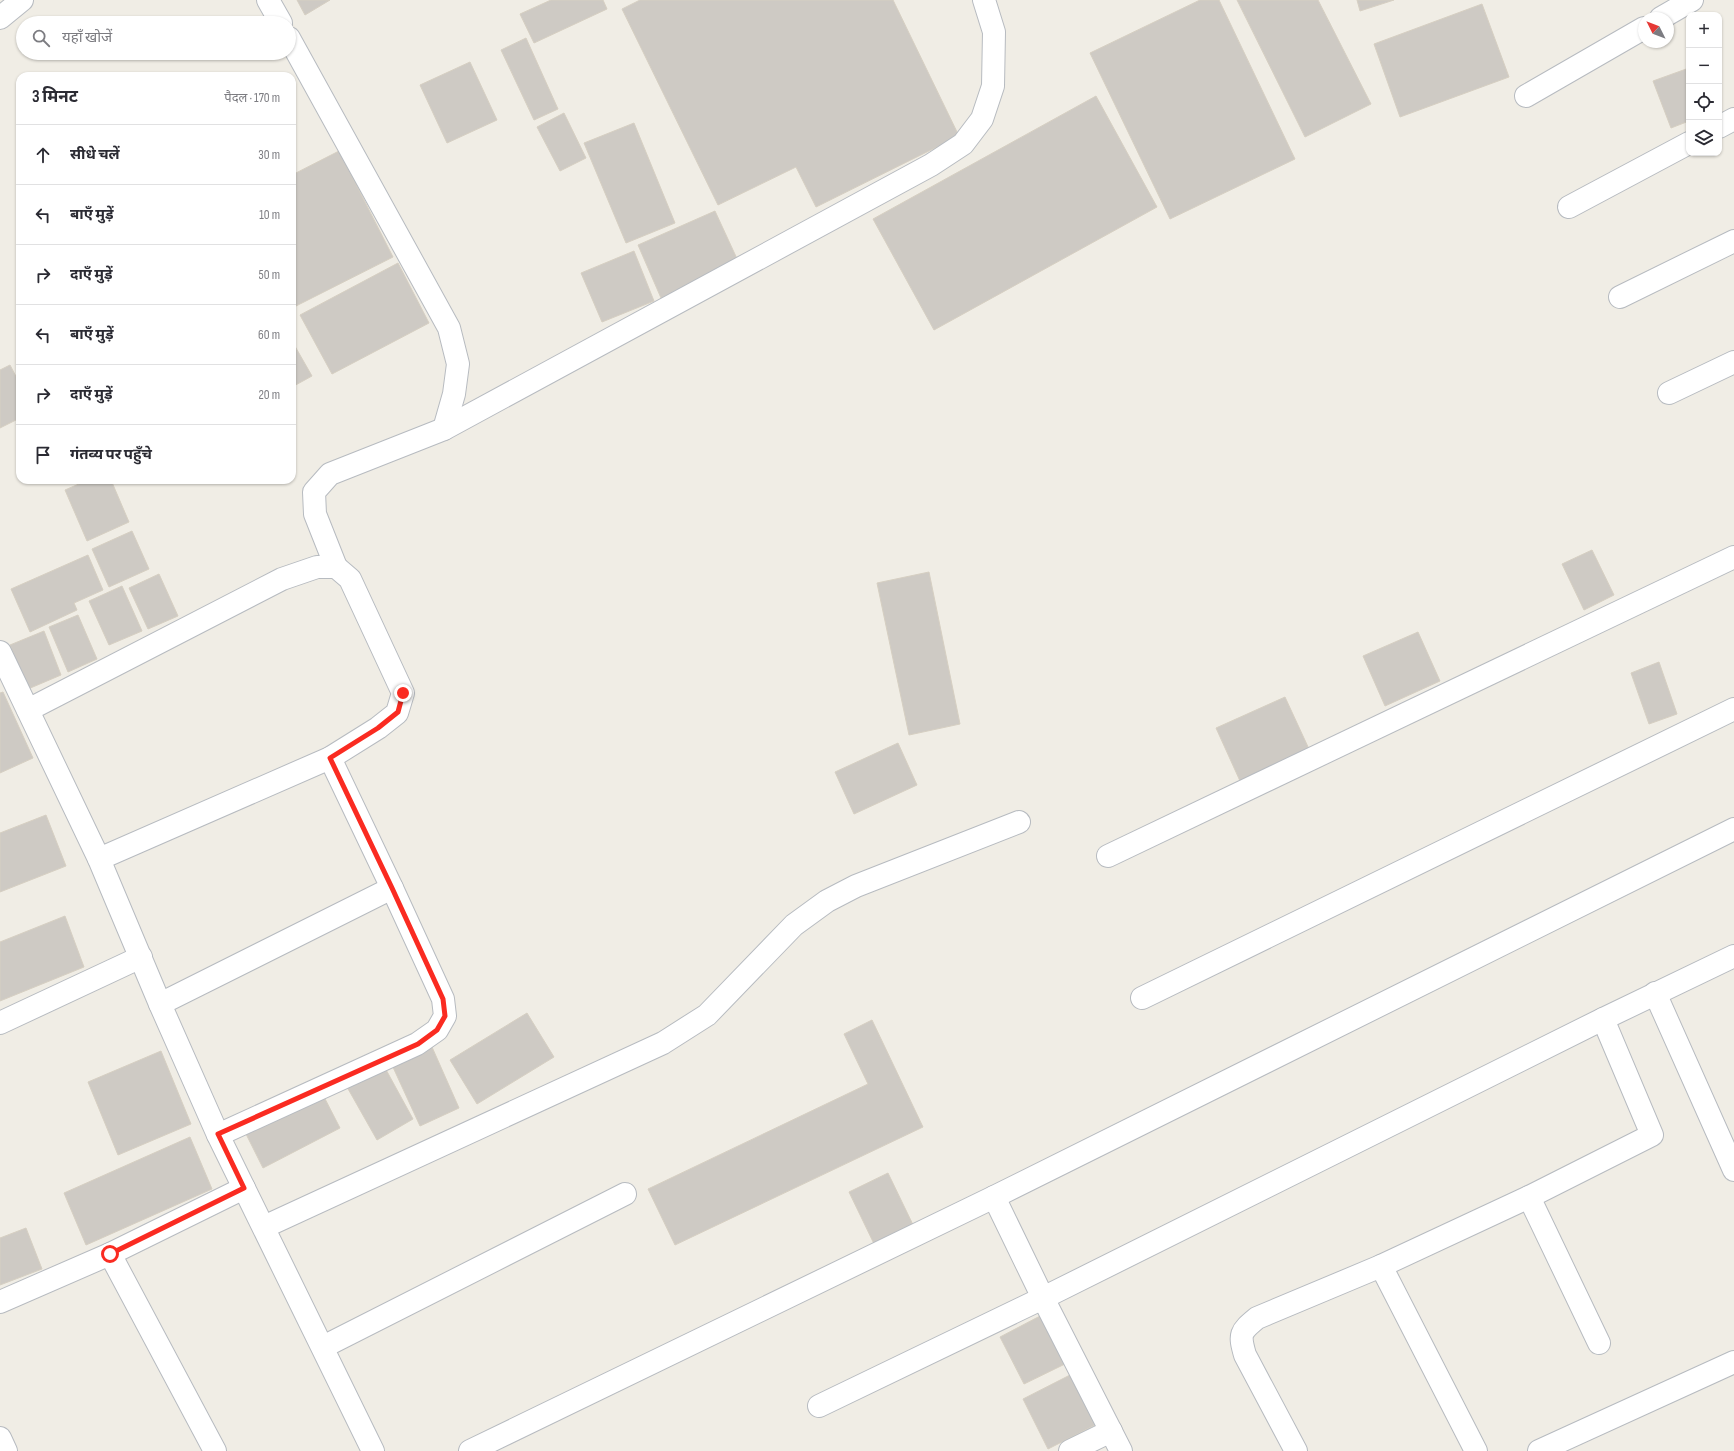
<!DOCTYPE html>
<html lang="hi">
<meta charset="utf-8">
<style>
:root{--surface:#fff;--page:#f7f7f7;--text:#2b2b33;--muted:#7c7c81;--line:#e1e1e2}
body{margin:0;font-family:"Sofia Sans Condensed","Noto Sans Devanagari",sans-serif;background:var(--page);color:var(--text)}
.controls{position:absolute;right:12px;top:12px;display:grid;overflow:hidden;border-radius:8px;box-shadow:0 1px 3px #0004}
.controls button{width:36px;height:36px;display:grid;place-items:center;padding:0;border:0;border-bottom:1px solid var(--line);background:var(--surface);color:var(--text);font:20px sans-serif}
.compass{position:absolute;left:1638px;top:12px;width:36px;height:36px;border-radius:50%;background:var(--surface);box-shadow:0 1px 3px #0004;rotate:312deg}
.stop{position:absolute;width:12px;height:12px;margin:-9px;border:3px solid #fa2b21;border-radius:50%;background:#fff}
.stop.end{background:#fa2b21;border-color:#fff;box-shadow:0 1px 4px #0008}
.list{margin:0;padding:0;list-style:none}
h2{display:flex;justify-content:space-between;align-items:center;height:52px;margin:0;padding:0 16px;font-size:17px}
h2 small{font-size:13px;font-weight:400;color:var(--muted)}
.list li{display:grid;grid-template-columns:26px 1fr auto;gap:12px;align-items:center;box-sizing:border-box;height:60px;padding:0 16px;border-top:1px solid var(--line)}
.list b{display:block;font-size:15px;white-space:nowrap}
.list em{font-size:13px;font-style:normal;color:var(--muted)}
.icon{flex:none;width:22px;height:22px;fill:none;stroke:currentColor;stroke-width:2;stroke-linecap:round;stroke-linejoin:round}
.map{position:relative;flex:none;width:1734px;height:1451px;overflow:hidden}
.search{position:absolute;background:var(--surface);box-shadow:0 1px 3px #0004;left:16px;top:16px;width:280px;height:44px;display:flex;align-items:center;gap:10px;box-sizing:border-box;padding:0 14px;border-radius:22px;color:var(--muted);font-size:15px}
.panel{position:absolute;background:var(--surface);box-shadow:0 1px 3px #0004;left:16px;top:72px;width:280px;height:412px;border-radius:12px}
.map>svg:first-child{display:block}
.building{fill:#cecac4;stroke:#d6cfc2}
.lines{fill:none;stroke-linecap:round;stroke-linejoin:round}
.minor-casing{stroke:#b7bbc0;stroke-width:24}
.minor{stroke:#fff;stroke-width:22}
.route{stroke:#fa2b21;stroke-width:5}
</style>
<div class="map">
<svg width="1734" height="1451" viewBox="0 0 1734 1451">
<rect width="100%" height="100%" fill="#f0ede5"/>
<g class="building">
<polygon points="297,0 330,0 305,15"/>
<polygon points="551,0 603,0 607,9 534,43 520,14"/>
<polygon points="640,0 893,0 959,136 816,207 796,167 718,205 622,9"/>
<polygon points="1200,0 1219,0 1295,159 1170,219 1090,53"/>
<polygon points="1237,0 1318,0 1371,104 1305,137"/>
<polygon points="1357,0 1394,0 1360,11"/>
<polygon points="1482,4 1509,77 1400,117 1374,44"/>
<polygon points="526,38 558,109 534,120 501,50"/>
<polygon points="470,62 497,120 447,143 420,85"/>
<polygon points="1689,68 1689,121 1671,128 1653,81"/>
<polygon points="1096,96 1157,207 934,330 873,219"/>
<polygon points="564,113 586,158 560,171 537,127"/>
<polygon points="634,123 675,223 626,243 584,143"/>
<polygon points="339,151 393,257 296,306 292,298 292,175"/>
<polygon points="715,211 739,263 661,298 638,245"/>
<polygon points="634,251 654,301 602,322 581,273"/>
<polygon points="398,263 429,323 332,374 300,315"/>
<polygon points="292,341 312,376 292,387"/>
<polygon points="10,365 20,384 20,418 0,428 0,370"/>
<polygon points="88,480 111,480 129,522 87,541 65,490"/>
<polygon points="132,531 149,569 109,587 92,549"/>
<polygon points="1592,550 1614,595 1584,610 1562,564"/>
<polygon points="88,555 103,590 74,603 77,610 30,632 11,589"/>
<polygon points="929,572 960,724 909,735 877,583"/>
<polygon points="159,574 178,616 148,629 129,588"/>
<polygon points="122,586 142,631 109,645 89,601"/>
<polygon points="78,615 97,659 68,672 49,627"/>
<polygon points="44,631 61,675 28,689 10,645"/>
<polygon points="1418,632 1440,681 1385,706 1363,656"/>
<polygon points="1659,662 1677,714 1649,724 1631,673"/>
<polygon points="3,692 33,758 0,773 0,693"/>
<polygon points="1285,697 1309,749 1240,781 1216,728"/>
<polygon points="898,743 917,785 854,814 835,772"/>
<polygon points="46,815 66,866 0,892 0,833"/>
<polygon points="65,916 84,967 0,1001 0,942"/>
<polygon points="527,1013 554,1057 477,1104 450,1060"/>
<polygon points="872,1020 923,1127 675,1245 648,1189 868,1084 844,1034"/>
<polygon points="432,1047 459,1108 420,1126 392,1065"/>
<polygon points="161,1051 191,1124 118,1155 88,1082"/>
<polygon points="384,1066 413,1119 377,1140 347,1087"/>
<polygon points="321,1091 340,1128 263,1168 245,1132"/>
<polygon points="190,1137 212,1189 86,1245 64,1193"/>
<polygon points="888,1173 916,1231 877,1250 849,1192"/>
<polygon points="26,1228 42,1269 0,1285 0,1238"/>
<polygon points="1042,1315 1067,1363 1024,1384 1000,1337"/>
<polygon points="1072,1374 1097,1424 1048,1449 1023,1399"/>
</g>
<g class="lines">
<g class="minor-casing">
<g id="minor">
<polyline points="268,0 281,23"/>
<polyline points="0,18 22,0"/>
<polyline points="1661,18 1692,0"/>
<polyline points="289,38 449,328 458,364 454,394 444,429"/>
<polyline points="1526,96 1644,28"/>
<polyline points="1719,127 1734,119"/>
<polyline points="1569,207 1689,143"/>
<polyline points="1620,297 1734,241"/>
<polyline points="1669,393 1734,362"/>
<polyline points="336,567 315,514 314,492 330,474 444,429 931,165 963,144 982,119 993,86 994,32 984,0"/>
<polyline points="0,652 99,859 160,1004 218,1135 373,1451"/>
<polyline points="28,710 282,579 317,567 336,567 350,579 403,693 397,713 378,728 330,758 99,859"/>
<polyline points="1108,856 1734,557"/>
<polyline points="1655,993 1734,1170"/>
<polyline points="1142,998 1734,709"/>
<polyline points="160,1004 392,888"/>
<polyline points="0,1023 141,957"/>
<polyline points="218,1135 417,1044 437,1030 445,1016 443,999 392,888 330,758"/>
<polyline points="994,1197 1043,1298 1121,1451"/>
<polyline points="1529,1197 1599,1343"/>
<polyline points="264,1227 663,1043 707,1015 794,925 827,901 856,886 1019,822"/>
<polyline points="110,1254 215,1451"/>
<polyline points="1381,1266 1476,1451"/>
<polyline points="0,1302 110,1254 244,1188"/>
<polyline points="323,1347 625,1194"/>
<polyline points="819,1406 1043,1298 1603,1019 1734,956"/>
<polyline points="0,1438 6,1451"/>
<polyline points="470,1451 994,1197 1734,829"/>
<polyline points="1070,1451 1111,1431"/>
<path d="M1296,1451L1245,1355C1239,1334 1240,1332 1257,1318L1381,1266L1529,1197L1652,1135L1603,1019"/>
<polyline points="1539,1451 1734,1362"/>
</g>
</g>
<use href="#minor" class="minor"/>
</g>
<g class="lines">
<polyline class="route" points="110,1254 244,1188 218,1134 418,1044 437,1030 445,1016 443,999 392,888 330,758 378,728 398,712 403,693"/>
</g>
</svg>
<div class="controls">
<button>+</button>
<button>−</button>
<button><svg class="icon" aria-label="locate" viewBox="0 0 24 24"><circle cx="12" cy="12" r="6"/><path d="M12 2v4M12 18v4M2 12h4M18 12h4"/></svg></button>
<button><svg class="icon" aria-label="layers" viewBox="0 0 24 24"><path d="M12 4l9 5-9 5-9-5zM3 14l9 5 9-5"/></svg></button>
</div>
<svg class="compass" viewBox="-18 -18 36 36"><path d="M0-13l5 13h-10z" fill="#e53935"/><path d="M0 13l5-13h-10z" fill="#7c7c81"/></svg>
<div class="stop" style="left:110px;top:1254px"></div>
<div class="stop end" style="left:403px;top:693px"></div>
<div class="search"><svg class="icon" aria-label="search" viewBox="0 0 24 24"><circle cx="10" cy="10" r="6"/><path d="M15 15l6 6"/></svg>यहाँ खोजें</div>
<section class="panel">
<h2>3 मिनट<small>पैदल · 170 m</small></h2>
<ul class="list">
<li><svg class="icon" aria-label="ahead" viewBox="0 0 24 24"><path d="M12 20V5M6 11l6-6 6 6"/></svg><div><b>सीधे चलें</b></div><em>30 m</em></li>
<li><svg class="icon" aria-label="left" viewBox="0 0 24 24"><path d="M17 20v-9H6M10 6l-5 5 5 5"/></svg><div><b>बाएँ मुड़ें</b></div><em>10 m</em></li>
<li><svg class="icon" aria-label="right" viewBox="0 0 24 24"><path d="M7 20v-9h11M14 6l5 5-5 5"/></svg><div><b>दाएँ मुड़ें</b></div><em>50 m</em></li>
<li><svg class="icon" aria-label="left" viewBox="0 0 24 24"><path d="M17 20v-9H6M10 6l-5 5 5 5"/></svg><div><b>बाएँ मुड़ें</b></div><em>60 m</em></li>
<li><svg class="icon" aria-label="right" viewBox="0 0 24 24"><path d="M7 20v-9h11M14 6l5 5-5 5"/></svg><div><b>दाएँ मुड़ें</b></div><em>20 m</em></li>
<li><svg class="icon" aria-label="arrive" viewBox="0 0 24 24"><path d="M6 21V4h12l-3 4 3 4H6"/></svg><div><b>गंतव्य पर पहुँचे</b></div></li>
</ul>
</section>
</div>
